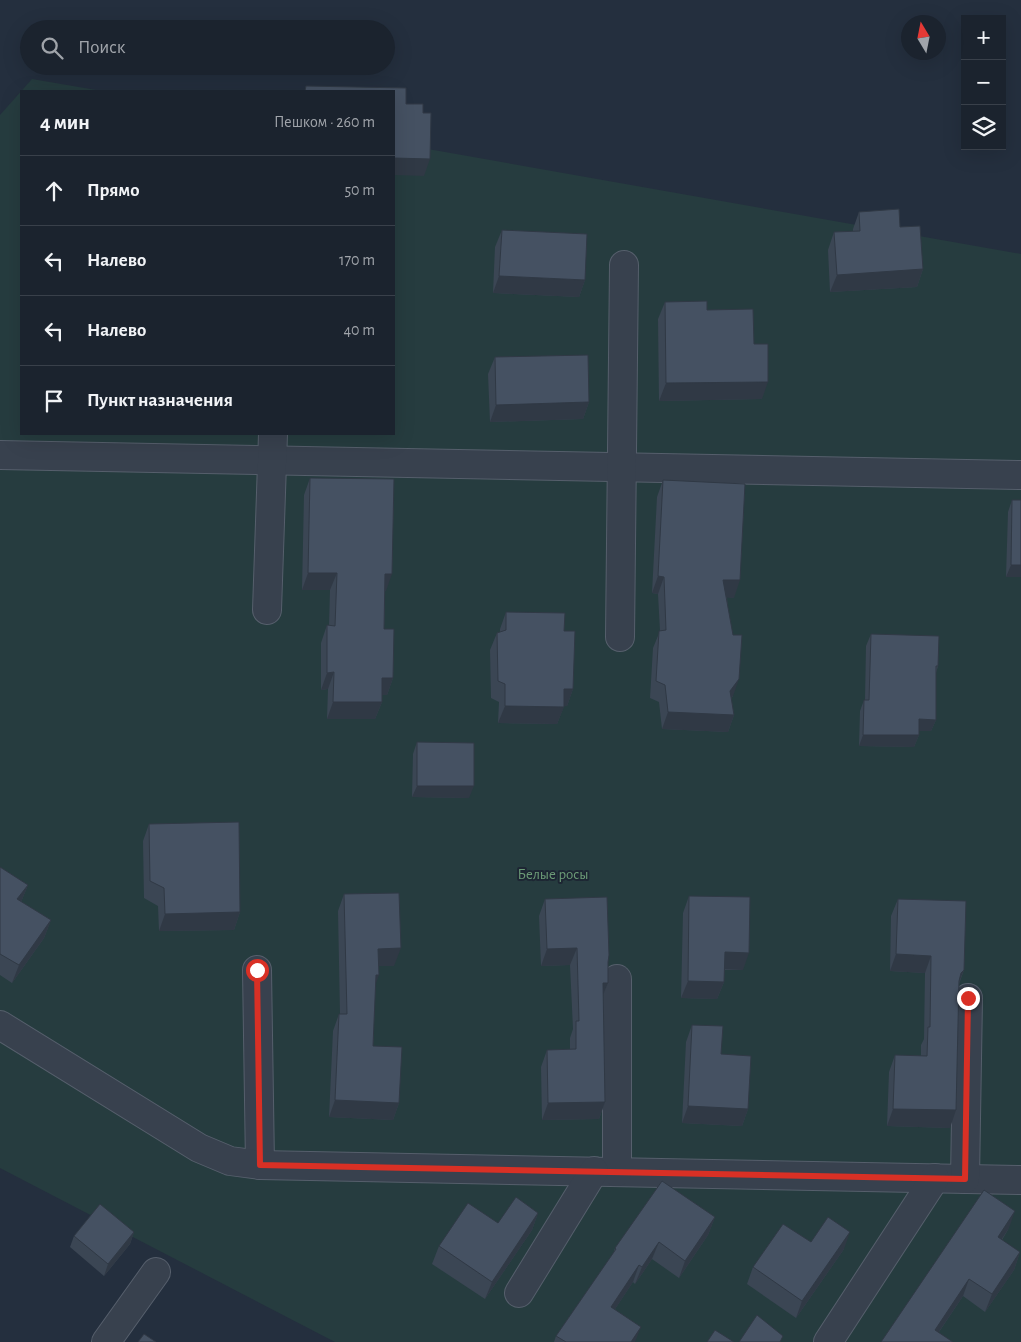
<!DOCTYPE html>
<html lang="ru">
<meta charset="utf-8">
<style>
:root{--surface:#1b232e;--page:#242b36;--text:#f1f3f6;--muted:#a0a4aa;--line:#39404a}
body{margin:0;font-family:"Alegreya Sans",sans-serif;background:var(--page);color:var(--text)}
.controls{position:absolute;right:15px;top:15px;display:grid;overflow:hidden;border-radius:0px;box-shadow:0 5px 20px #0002}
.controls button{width:45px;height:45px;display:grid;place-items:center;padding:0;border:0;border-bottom:1px solid var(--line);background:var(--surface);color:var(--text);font:25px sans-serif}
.compass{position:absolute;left:901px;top:15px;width:45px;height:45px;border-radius:50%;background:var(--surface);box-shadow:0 5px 20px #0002;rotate:350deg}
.stop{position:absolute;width:15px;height:15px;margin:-11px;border:4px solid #d93025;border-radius:50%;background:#fff}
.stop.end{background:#d93025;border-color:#fff;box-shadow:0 1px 5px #0008}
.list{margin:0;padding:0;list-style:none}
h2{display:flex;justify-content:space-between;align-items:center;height:65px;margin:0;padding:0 20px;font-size:21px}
h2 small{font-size:16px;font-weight:400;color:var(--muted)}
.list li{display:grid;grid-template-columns:32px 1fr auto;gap:15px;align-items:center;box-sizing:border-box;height:70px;padding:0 20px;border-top:1px solid var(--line)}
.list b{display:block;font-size:19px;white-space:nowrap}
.list em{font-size:16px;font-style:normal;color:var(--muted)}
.icon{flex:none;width:28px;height:28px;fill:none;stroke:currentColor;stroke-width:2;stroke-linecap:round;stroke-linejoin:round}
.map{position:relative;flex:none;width:1021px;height:1342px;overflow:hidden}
.search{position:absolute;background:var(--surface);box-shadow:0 5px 20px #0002;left:20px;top:20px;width:375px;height:55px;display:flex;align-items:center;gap:12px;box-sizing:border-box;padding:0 18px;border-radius:28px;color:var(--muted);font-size:19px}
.panel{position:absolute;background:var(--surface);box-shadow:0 5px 20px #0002;left:20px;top:90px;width:375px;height:345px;border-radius:0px}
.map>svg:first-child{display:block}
.green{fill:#263c3f}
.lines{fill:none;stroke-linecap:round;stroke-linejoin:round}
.minor-casing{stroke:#565f6c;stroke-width:30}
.minor{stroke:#38414e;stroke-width:28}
.wall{fill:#3b4654}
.shaded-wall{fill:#303945}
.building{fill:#455162;stroke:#303945}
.route{stroke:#d93025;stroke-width:6}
.labels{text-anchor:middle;stroke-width:4;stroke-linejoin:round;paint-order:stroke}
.park-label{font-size:15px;fill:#6b9a76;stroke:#1d2633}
</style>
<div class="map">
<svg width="1021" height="1342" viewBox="0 0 1021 1342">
<rect width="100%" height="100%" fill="#242f3e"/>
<polygon class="green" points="32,79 102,91 21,91 21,434 394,434 394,143 1021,254 1021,1342 335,1342 0,1168 0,115"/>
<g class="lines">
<g class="minor-casing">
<g id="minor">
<polyline points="0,455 1021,475"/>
<polyline points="267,610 273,434"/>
<polyline points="620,637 624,265"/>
<polyline points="257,970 260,1165"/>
<polyline points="0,1025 199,1148 230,1161 260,1165 1021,1180"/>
<polyline points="617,1172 617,979"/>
<polyline points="965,1179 968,998"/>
<polyline points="519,1293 594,1171"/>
<polyline points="106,1342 156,1272"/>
<polyline points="828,1342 935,1178"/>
</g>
</g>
<use href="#minor" class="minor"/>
</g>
<g class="wall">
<polygon points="859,212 900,227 923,269 917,287 830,292 828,250 834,232 853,231 853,229"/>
<polygon points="502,230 585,280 579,297 493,293 495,247"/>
<polygon points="665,302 707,310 754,344 762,399 659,401 658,319"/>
<polygon points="495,357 589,402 583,419 490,422 488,374"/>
<polygon points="310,478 386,591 385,591 384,629 393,678 387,695 382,695 382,702 375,719 327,719 328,689 321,690 321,643 327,625 329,626 330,590 302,590 304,495"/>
<polygon points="663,480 734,598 727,597 733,696 731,699 734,715 728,732 662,729 659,702 650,698 653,648 660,631 658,594 652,593 657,497"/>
<polygon points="1012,500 1021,577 1006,577 1008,512"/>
<polygon points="506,612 564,631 573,689 567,706 564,706 557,724 498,723 499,702 491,698 490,650 497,633 500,632 500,629"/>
<polygon points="871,634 938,666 936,673 936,720 931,731 919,731 919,735 914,747 859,746 860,711 864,700 865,700 866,646"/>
<polygon points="417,742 469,798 412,797 413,754"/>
<polygon points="149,824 240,912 234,930 159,931 158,906 144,898 143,841"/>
<polygon points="0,867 28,885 21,902 51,920 44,938 12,983 0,975"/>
<polygon points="344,894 394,966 379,966 375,985 373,1046 399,1103 393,1120 329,1117 333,1031 339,1014 340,1014 338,911"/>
<polygon points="689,896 743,970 724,970 724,982 717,999 681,998 683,913"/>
<polygon points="545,899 608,962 608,983 603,995 605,1102 599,1119 542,1120 541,1067 547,1050 570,1050 570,1038 573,1029 570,965 541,966 539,916"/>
<polygon points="898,899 964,970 959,984 950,1128 887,1126 889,1072 895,1055 921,1056 921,1045 924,1039 925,973 890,971 891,916"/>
<polygon points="692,1025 721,1054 748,1109 742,1126 682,1123 686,1042"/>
<polygon points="538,1213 532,1230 485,1299 432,1264 439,1246"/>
<polygon points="715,1217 708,1235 679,1278 652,1259 635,1284 633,1282 615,1309 635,1342 554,1342 556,1336 613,1254 615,1248"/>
<polygon points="1009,1228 1002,1240 1020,1252 1014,1270 985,1312 963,1296 939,1332 881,1342"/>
<polygon points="134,1232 130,1244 104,1276 70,1247 74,1236"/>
<polygon points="811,1242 844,1249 796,1318 747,1284 753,1267"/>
</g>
<g class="shaded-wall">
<polygon points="394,158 430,159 424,176 394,175"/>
<polygon points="923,269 917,287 830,292 837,275"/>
<polygon points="499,276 585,280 579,297 493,293"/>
<polygon points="768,382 762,399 659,401 666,383"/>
<polygon points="589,402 583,419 490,422 496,405"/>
<polygon points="1011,565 1021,565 1021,577 1006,577"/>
<polygon points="308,573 337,573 330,590 302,590"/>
<polygon points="385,574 392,574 386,591 379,591"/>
<polygon points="658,576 664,577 658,594 652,593"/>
<polygon points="723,580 740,580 734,598 717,597"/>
<polygon points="334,672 328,689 321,690 327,673"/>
<polygon points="382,678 393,678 387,695 375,695"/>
<polygon points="739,679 733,696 723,708 730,691"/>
<polygon points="564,689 573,689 567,706 558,706"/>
<polygon points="333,702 382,702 375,719 327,719"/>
<polygon points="505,706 564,707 557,724 498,723"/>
<polygon points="668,712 734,715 728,732 662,729"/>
<polygon points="919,719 936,720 931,731 915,731"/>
<polygon points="863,735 919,735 914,747 859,746"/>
<polygon points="417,786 474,786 469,798 412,797"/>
<polygon points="28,885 21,902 17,899"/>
<polygon points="240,912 234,930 159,931 165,914"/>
<polygon points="51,920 44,938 12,983 19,965"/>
<polygon points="401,948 394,966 372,966 378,949"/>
<polygon points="577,948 570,965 541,966 547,949"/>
<polygon points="725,952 749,953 743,970 718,969"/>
<polygon points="896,954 931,956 925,973 890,971"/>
<polygon points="964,970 957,987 961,973"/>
<polygon points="376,975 379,975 373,992"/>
<polygon points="688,981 724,982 717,999 681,998"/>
<polygon points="603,983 608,983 601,1000"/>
<polygon points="335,1100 399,1103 393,1120 329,1117"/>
<polygon points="605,1102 599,1119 542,1120 548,1103"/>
<polygon points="688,1106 748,1109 742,1126 682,1123"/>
<polygon points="893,1109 956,1110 950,1128 887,1126"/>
<polygon points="1015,1211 1009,1228 992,1254 998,1237"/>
<polygon points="538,1213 532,1230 485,1299 492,1282"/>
<polygon points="715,1217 708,1235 679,1278 685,1261"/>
<polygon points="134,1232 130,1244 104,1276 108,1264"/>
<polygon points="850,1232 844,1249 796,1318 802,1301"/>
<polygon points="659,1242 652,1259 635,1284 642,1267"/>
<polygon points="1020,1252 1014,1270 985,1312 992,1294"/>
<polygon points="639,1265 633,1282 605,1324 611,1307"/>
<polygon points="969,1279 963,1296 932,1342 935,1330"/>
<polygon points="641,1327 635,1342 631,1342"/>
</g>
<g class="building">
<polygon points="306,86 406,88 406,104 423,104 423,113 431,113 430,159 394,158 394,91 305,91"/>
<polygon points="899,209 900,227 920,226 923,269 837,275 834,232 860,231 859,212"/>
<polygon points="502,230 587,234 585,280 499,276"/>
<polygon points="707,301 707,310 753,309 754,344 768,344 768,382 666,383 665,302"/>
<polygon points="588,355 589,402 496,405 495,357"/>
<polygon points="310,478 394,479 392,574 385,574 384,629 394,629 393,678 382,678 382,702 333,702 334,672 327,673 327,625 335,626 337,573 308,573"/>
<polygon points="663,480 745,484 740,580 723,580 733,635 742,635 739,679 730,691 734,715 668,712 665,685 656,681 659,631 666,630 664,577 658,576"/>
<polygon points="1012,500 1021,500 1021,565 1011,565"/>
<polygon points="506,612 565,613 564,631 575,631 573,689 564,689 564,707 505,706 505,684 498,681 497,633 506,630"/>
<polygon points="871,634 939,636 938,666 936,666 936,720 919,719 919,735 863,735 864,700 869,700"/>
<polygon points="417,742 474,743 474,786 417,786"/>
<polygon points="239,822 240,912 165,914 164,888 150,881 149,824"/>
<polygon points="0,867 28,885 17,899 51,920 19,965 0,954"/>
<polygon points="399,893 401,948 378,949 379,975 376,975 373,1046 402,1047 399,1103 335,1100 339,1014 347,1014 344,894"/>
<polygon points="689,896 750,897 749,953 725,952 724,982 688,981"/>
<polygon points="607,897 609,955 608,962 608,983 603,983 605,1102 548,1103 547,1050 576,1049 576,1021 579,1021 577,948 547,949 545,899"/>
<polygon points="898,899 966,901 964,970 961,973 959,981 956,1110 893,1109 895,1055 927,1056 928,1027 930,1027 931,956 896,954"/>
<polygon points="692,1025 723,1026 721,1054 751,1056 748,1109 688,1106"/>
<polygon points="662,1181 715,1217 685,1261 659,1242 642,1267 639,1265 611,1307 641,1327 631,1342 566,1342 556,1336 616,1249 615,1248"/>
<polygon points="984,1190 1015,1211 998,1237 1020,1252 992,1294 969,1279 935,1330 953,1342 881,1342"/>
<polygon points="516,1197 538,1213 492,1282 439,1246 468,1203 498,1223"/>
<polygon points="100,1204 134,1232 108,1264 74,1236"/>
<polygon points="828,1217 850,1232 802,1301 753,1267 783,1224 811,1242"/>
<polygon points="757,1315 783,1336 780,1342 739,1342"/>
<polygon points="715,1330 734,1342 707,1342"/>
<polygon points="144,1334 156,1342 138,1342"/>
</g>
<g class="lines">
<polyline class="route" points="257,970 260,1165 965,1179 968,998"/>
</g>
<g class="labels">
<g class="park-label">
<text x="553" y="879">Белые росы</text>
</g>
</g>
</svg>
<div class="controls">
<button>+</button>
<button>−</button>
<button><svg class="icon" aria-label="layers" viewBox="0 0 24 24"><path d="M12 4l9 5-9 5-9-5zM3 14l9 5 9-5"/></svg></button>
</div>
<svg class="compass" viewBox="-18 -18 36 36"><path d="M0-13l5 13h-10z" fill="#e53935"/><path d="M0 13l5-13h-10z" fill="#a0a4aa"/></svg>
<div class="stop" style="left:257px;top:970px"></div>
<div class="stop end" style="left:968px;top:998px"></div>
<div class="search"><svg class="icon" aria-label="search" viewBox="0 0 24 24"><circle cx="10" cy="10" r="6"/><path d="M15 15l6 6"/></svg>Поиск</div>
<section class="panel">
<h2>4 мин<small>Пешком · 260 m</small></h2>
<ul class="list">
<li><svg class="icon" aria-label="ahead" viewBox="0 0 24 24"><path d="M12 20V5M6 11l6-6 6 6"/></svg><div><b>Прямо</b></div><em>50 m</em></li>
<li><svg class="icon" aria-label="left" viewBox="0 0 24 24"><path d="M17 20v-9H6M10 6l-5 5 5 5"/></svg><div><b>Налево</b></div><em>170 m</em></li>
<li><svg class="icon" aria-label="left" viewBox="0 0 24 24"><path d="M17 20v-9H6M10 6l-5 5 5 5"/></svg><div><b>Налево</b></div><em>40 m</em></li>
<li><svg class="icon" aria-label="arrive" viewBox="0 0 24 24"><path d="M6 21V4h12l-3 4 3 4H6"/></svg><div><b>Пункт назначения</b></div></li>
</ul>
</section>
</div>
